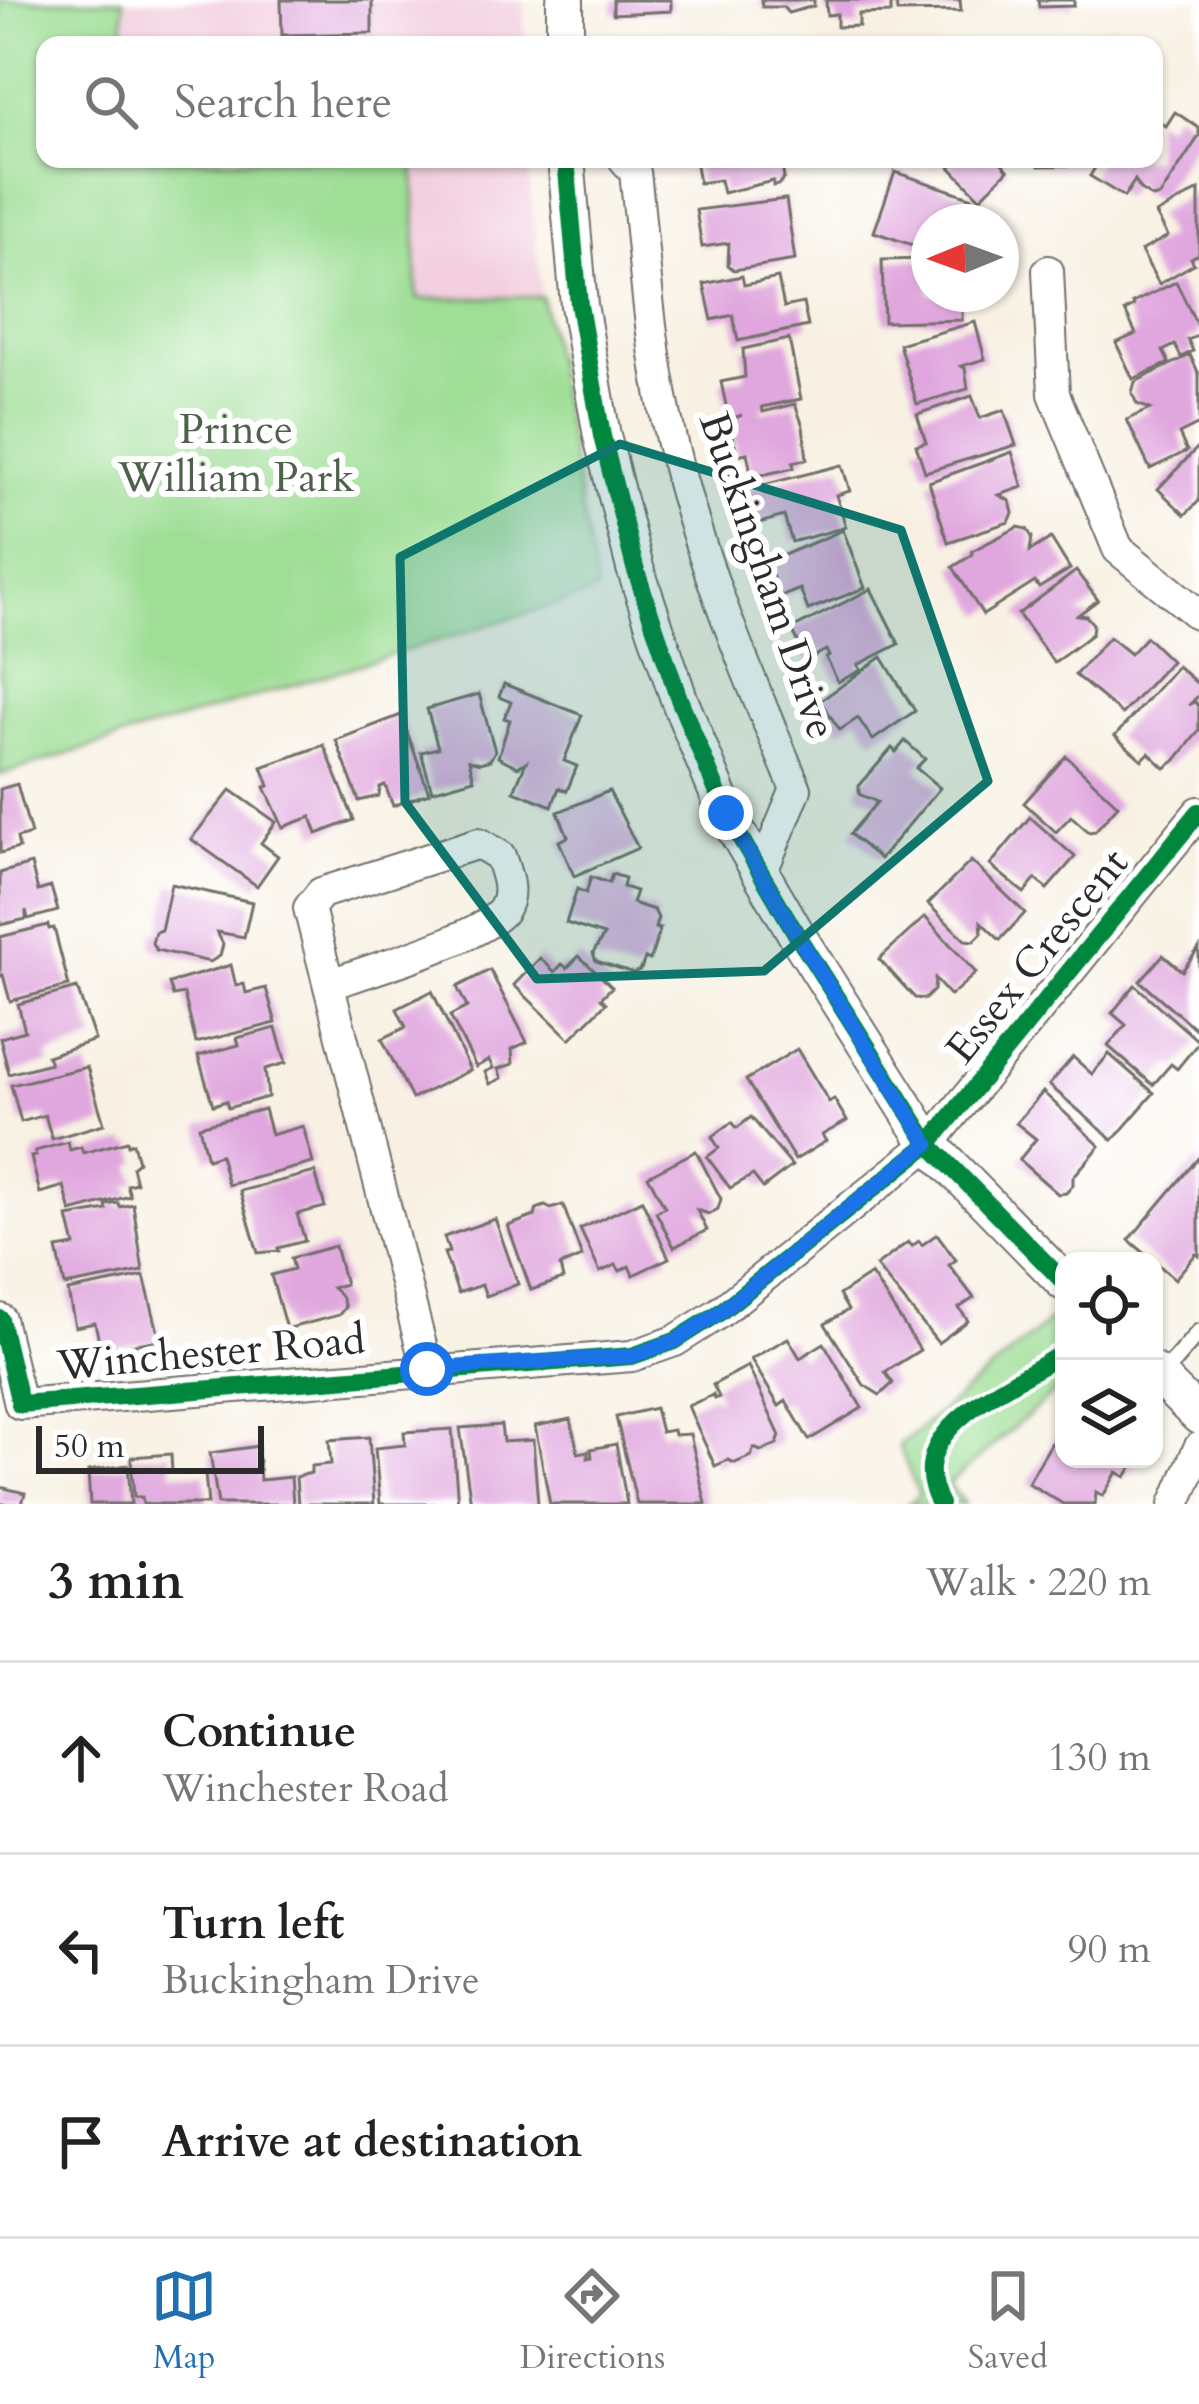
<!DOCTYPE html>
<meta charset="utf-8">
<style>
:root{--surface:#fff;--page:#f2f2f2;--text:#222;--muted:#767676;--line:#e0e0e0;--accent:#1f6fb2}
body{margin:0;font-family:Cardo,serif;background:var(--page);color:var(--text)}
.controls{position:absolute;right:36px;bottom:36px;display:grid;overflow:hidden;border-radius:24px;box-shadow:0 3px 9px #0004}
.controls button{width:108px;height:108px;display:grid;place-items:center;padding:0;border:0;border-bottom:3px solid var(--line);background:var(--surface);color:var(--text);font:60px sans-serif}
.compass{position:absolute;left:911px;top:204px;width:108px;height:108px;border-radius:50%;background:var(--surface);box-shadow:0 3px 9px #0004;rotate:269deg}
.scale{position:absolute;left:36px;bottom:30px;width:228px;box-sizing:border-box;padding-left:12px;border:6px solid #2b2b2b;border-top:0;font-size:33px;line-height:42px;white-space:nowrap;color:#2b2b2b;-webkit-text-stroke:9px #fff;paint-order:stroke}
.stop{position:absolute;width:36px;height:36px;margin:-27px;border:9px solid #1a73e8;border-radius:50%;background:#fff}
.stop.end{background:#1a73e8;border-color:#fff;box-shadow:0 3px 12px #0008}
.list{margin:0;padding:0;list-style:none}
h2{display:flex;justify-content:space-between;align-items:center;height:156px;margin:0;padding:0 48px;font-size:51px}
h2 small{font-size:39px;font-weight:400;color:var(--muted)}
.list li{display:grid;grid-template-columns:78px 1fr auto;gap:36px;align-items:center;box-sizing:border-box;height:192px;padding:0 48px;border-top:3px solid var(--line)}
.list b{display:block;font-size:45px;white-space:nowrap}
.list p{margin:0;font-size:39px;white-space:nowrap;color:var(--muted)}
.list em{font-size:39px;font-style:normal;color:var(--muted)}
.icon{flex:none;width:66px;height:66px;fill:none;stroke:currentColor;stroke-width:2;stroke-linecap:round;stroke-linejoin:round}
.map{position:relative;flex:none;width:1199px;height:1504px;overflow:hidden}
.search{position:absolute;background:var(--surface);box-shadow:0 3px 9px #0004;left:36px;right:36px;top:36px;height:132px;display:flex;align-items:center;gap:30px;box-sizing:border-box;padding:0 42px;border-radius:24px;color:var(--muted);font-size:45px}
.sheet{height:732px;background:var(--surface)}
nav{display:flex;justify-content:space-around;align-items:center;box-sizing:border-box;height:168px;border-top:3px solid var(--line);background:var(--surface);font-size:33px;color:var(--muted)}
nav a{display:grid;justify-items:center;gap:6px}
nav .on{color:var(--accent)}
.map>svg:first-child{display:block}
.built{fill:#f3cfdf}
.green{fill:#9ede95;stroke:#648460;stroke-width:3}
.building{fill:#e0a7de}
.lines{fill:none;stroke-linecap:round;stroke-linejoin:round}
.service-casing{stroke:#73706b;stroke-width:20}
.minor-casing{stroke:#73706b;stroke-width:34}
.tertiary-casing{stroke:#73706b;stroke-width:40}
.service{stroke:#fff;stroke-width:15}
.minor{stroke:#fff;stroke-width:30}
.tertiary{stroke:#fff;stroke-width:36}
.cycleway-casing{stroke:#fff;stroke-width:26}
.cycleway{stroke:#00873e;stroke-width:18}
.route{stroke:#1a73e8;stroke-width:15}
.marked{fill:#0f766e;fill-opacity:0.2;stroke:#0f766e;stroke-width:9;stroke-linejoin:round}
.labels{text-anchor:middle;stroke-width:12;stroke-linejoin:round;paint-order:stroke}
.park-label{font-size:42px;fill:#4e614b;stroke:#fff}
.street-label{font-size:42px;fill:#2b2b2b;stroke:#fff}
</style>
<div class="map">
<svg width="1199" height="1504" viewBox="0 0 1199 1504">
<rect width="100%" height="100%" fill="#fff"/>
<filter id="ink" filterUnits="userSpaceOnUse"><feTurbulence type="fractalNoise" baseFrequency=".00833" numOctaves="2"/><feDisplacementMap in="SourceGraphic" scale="24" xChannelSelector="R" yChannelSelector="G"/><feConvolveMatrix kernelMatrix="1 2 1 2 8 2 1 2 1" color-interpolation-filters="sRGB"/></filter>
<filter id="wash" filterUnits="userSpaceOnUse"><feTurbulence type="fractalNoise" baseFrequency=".004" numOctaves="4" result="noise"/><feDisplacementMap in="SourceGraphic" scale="48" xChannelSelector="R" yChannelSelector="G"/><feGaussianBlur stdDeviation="2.7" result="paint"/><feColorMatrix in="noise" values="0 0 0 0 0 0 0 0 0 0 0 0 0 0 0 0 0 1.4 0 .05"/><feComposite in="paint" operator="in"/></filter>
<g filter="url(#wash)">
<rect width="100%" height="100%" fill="#f8f1e3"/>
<g class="built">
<polygon points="123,0 524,0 525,45 124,45"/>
<polygon points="414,159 527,159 542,297 416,299"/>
</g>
<g class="green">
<polygon points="0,0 123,0 124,45 45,45 45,159 414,159 417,299 542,297 597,592 0,775"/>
<polygon points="1051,1320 1064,1334 1064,1384 949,1484 964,1504 908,1504 919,1495 899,1446"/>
</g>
<g id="blocks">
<g class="building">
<polygon points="281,0 372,0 372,33 282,35"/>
<polygon points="613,0 671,0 671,11 613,14"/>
<polygon points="761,0 814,0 814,6 788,13 783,7 762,7"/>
<polygon points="826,0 891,0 891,13 859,14 859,26 837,27 837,14 827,15"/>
<polygon points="896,0 960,0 961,11 897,12"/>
<polygon points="1038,0 1074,0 1074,6 1039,7"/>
<polygon points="1175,112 1199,128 1199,136 1160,196 1153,198 1140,190 1135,180 1124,197 1090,176 1100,159 1154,159 1154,119 1166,126"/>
<polygon points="695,159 773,159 782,166 784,178 778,185 773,186 773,181 723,193 720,180 699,183"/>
<polygon points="949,159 998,159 1008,170 980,198 950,167 954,164"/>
<polygon points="1039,159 1089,159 1089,165 1039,166"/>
<polygon points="895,172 973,198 965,222 929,222 927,250 874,232"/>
<polygon points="1199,190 1199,254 1191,258 1194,264 1159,284 1141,251 1168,236 1156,214"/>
<polygon points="786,199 795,260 734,270 728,265 729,243 702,247 696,210"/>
<polygon points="929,259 929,294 962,294 962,320 884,322 882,260"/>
<polygon points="742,276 744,285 778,278 784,307 803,303 808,326 738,341 733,315 712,320 704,284"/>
<polygon points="1176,282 1199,329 1199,335 1188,340 1193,351 1181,357 1175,345 1163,351 1169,363 1133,379 1116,343 1136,334 1125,311 1134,306 1133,303"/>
<polygon points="975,322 985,359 961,366 965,368 968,389 917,404 899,344"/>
<polygon points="789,339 801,399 762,407 763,412 795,404 803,426 807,459 793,462 794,468 752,477 747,453 737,455 730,421 742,415 729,419 721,382 745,377 743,349"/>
<polygon points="1190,355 1199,374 1199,424 1179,434 1187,451 1150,469 1127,420 1150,409 1137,404 1132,393 1135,382"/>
<polygon points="972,396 980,418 1004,410 1016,445 925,472 916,445 926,442 917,414"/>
<polygon points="1199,446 1199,501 1185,515 1158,489"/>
<polygon points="1012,452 1023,487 999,495 1010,501 1013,513 1009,522 948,542 929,482"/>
<polygon points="842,465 850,491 836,495 846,527 792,542 784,516 756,524 747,489"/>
<polygon points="1018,527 1027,529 1032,537 1030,551 1051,538 1070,569 1039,588 1035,582 983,615 953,567 972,555 972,551"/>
<polygon points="843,530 865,588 808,610 800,589 780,597 767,562"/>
<polygon points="1076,571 1098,600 1078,615 1086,616 1093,624 1092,634 1054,663 1018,614"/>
<polygon points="871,589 899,644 858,665 861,670 838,682 826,658 829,656 826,650 807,660 792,629"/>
<polygon points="1109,637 1130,654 1146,637 1171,661 1122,714 1075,675"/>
<polygon points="882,657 915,711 873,740 858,718 840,730 820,701"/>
<polygon points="1177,666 1199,685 1199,695 1189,705 1195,702 1199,706 1199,731 1175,761 1165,768 1149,753 1142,760 1115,736"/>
<polygon points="504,684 582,715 564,761 577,766 567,791 559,788 552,806 514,791 526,762 518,767 498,757 510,720 504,718 511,702 499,697"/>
<polygon points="479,694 495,751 490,760 480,763 469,760 474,779 432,791 421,752 438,748 427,709"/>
<polygon points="401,715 429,793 393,806 385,785 380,787 379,796 359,801 336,740"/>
<polygon points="905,741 925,759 916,768 940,788 880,859 850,834 877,802 859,794 859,786 892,748 896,752"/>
<polygon points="324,745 354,820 317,834 311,817 283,827 265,787 269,786 262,767"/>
<polygon points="1066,756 1118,805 1095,831 1089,832 1071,816 1056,832 1024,803"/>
<polygon points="17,784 31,834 17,838 19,848 0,853 0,789"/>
<polygon points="231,790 276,822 261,843 278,856 257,886 191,839"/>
<polygon points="609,791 638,848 574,876 559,841 568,837 558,812"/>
<polygon points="1030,817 1075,857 1047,889 1036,879 1024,893 990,865"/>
<polygon points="971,861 1025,913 1000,940 981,922 982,933 974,941 965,940 928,904"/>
<polygon points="31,864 38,891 51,887 58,911 28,919 26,910 26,919 0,925 0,873"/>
<polygon points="612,874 625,878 623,887 636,891 632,903 654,910 658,918 655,928 660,929 650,960 645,958 641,969 634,973 596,961 593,953 604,935 566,923 577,889 586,893 591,877 609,883"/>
<polygon points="171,884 252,902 244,937 217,932 223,944 220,956 210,962 156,950 152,943 155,932 161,930"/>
<polygon points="925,917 976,973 950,996 935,979 934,990 925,999 915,998 879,959"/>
<polygon points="48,925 49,929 54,928 69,986 10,1001 3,975 0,976 0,937"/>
<polygon points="1199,948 1199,1032 1140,981 1163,955 1182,971"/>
<polygon points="579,956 612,987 601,998 606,1003 570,1039 514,985 540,958 555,972 562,964 567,968"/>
<polygon points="231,965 236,986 244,984 246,993 266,988 276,1023 196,1043 184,994 173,996 169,983"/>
<polygon points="490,970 527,1042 512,1049 513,1064 498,1069 502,1078 490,1084 485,1072 493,1068 489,1060 476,1067 450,1016 467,1007 457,987"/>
<polygon points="1135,985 1199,1042 1177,1069 1171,1064 1153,1085 1108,1046 1126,1025 1112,1013"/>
<polygon points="77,988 95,1040 47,1056 50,1063 9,1074 0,1038 25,1031 18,1004"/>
<polygon points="432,991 470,1070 412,1099 382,1039 406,1027 397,1009"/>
<polygon points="276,1028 286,1063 265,1069 268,1097 228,1108 226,1101 213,1105 198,1056 239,1045 237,1038"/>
<polygon points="797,1049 829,1102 834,1099 847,1121 822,1135 826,1141 795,1160 746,1080"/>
<polygon points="1109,1054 1154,1093 1113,1140 1049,1085 1073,1057 1092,1074"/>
<polygon points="87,1067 104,1124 52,1139 45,1115 21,1122 11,1085"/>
<polygon points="1043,1092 1100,1146 1073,1177 1073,1185 1066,1193 1058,1194 1019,1160 1036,1139 1016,1123"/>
<polygon points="264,1109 271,1135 303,1126 313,1163 228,1185 220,1155 207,1159 199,1126"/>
<polygon points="751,1117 792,1166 763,1188 753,1175 730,1188 707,1157 719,1148 712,1137 732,1122 737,1128"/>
<polygon points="127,1141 128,1145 133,1143 138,1162 132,1167 136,1183 127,1185 130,1196 71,1212 64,1186 40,1193 31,1157 36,1156 35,1151 68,1142 70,1150 81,1147 83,1153"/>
<polygon points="696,1151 721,1199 718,1209 709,1214 697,1210 707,1230 674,1247 656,1212 665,1207 648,1176"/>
<polygon points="1199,1157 1199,1256 1196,1254 1175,1279 1129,1240"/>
<polygon points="315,1172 325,1207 297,1214 305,1241 278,1248 279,1251 258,1253 240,1191"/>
<polygon points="642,1200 669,1258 633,1275 629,1266 620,1271 616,1265 600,1272 580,1229"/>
<polygon points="118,1203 120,1207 133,1204 143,1271 65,1286 57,1249 75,1246 68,1217 107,1210 106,1205"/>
<polygon points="563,1205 582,1257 560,1266 563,1279 531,1290 508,1226 535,1216 537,1209 545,1206 551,1209"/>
<polygon points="495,1219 518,1284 486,1296 482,1285 458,1293 444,1253 449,1252 444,1237"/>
<polygon points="937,1234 956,1260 949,1265 974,1298 959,1308 968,1321 938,1343 876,1266 908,1242 912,1246 919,1241 922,1245"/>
<polygon points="335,1246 345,1284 332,1288 341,1296 345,1307 339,1315 286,1329 271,1275 294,1269 291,1258"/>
<polygon points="871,1274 920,1350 885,1372 893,1383 880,1395 864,1385 825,1324 848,1310 839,1295"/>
<polygon points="144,1276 160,1340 101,1350 95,1323 75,1327 68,1291"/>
<polygon points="788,1338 800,1358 824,1343 862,1408 809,1440 786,1401 779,1406 751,1359"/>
<polygon points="748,1366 780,1436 777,1444 761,1451 754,1448 751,1456 735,1463 728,1460 715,1466 688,1406 713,1395 715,1399 719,1397 713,1385"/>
<polygon points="655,1408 661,1432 673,1430 674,1435 690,1434 706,1504 637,1504 616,1417"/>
<polygon points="571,1419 578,1453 588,1451 588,1458 592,1457 591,1449 616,1444 627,1504 550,1504 535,1426"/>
<polygon points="1064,1422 1064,1459 1137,1459 1126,1477 1117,1472 1103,1496 1096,1492 1095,1504 1063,1504 1028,1483"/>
<polygon points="501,1425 503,1442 533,1440 538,1504 471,1504 460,1428"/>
<polygon points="452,1429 458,1504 380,1504 375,1448 405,1445 404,1432"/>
<polygon points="369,1437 374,1504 298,1504 296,1477 311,1473 311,1466 331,1464 329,1440"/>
<polygon points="258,1446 260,1480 291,1477 293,1504 218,1504 210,1453"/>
<polygon points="171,1454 172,1472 205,1474 208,1504 143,1504 142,1497 134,1497 131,1457"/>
<polygon points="128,1465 131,1504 90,1504 88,1471"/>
<polygon points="0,1487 25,1493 22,1504 0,1504"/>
</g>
</g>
</g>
<g filter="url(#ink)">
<use href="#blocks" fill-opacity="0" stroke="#73706b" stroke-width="3"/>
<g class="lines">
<g class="service-casing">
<polyline id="service" points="1159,1378 1199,1332"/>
</g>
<g class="minor-casing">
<g id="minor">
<path d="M624,159L635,172C644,253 649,337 666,417C693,545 745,669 796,789L761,874"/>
<polyline points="1048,271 1054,394 1118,549 1199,615"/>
<path d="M331,984C368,970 483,938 503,910C514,893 506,874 500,856L479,843L321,893L309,908L427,1369"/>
<polyline points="0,1319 20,1404 632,1356 675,1341 719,1313 929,1144 1199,812"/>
<polyline points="1175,1504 1199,1448"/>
</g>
</g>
<g class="tertiary-casing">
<g id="tertiary">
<polyline points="565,0 565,45"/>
<polyline points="566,159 579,305 602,436 635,568 679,699 726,813 798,937 929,1144 1064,1282"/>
<polyline points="1154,1372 1199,1416"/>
</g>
</g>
<use href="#service" class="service"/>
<use href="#minor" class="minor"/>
<use href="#tertiary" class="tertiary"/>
<g class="cycleway-casing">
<g id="cycleway">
<polyline points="566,159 579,305 602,436 635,568 679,699 726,813 798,937 929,1144 1064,1282"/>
<polyline points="0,1319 20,1404 632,1356 675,1341 719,1313 929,1144 1199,812"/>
<path d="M940,1504C897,1427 1016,1385 1064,1352"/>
</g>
</g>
<use href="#cycleway" class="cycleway"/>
</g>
</g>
<g class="lines" filter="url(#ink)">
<polyline class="route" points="427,1369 632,1356 675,1341 719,1313 928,1144 798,937 726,813"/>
</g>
<path class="marked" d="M620,444L901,530L988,781L764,971L537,979L405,802L400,557Z"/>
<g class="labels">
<g class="park-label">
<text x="236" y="443">Prince<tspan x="236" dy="48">William Park</tspan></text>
</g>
<g class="street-label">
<text transform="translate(769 575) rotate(71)" y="15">Buckingham Drive</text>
<text transform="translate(1036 955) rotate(-51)" y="15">Essex Crescent</text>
<text transform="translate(211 1351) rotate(-5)" y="15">Winchester Road</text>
</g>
</g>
</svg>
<div class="controls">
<button><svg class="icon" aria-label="locate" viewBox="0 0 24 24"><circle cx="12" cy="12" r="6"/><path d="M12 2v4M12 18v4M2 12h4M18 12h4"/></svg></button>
<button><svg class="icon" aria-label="layers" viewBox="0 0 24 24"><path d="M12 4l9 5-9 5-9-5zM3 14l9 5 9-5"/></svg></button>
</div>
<svg class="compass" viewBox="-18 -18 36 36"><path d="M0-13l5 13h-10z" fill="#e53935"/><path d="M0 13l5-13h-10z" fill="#767676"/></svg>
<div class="scale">50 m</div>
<div class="stop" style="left:427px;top:1369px"></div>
<div class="stop end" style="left:726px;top:813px"></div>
<div class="search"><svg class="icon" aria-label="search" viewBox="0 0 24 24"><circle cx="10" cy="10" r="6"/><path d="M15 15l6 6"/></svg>Search here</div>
</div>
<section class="sheet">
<h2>3 min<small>Walk · 220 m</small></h2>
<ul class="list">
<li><svg class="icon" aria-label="ahead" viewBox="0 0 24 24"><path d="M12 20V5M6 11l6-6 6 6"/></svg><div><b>Continue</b><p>Winchester Road</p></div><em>130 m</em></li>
<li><svg class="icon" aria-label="left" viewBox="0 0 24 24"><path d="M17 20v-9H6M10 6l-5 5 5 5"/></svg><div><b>Turn left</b><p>Buckingham Drive</p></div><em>90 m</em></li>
<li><svg class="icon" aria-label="arrive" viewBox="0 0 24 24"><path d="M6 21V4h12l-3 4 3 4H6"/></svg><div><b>Arrive at destination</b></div></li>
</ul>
</section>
<nav>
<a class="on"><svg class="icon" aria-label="map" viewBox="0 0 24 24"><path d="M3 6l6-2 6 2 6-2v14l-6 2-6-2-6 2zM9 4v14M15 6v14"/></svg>Map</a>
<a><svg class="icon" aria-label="directions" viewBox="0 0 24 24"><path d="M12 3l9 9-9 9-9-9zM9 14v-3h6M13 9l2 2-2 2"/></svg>Directions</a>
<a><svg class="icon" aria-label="saved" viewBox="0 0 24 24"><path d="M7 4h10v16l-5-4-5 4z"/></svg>Saved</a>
</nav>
